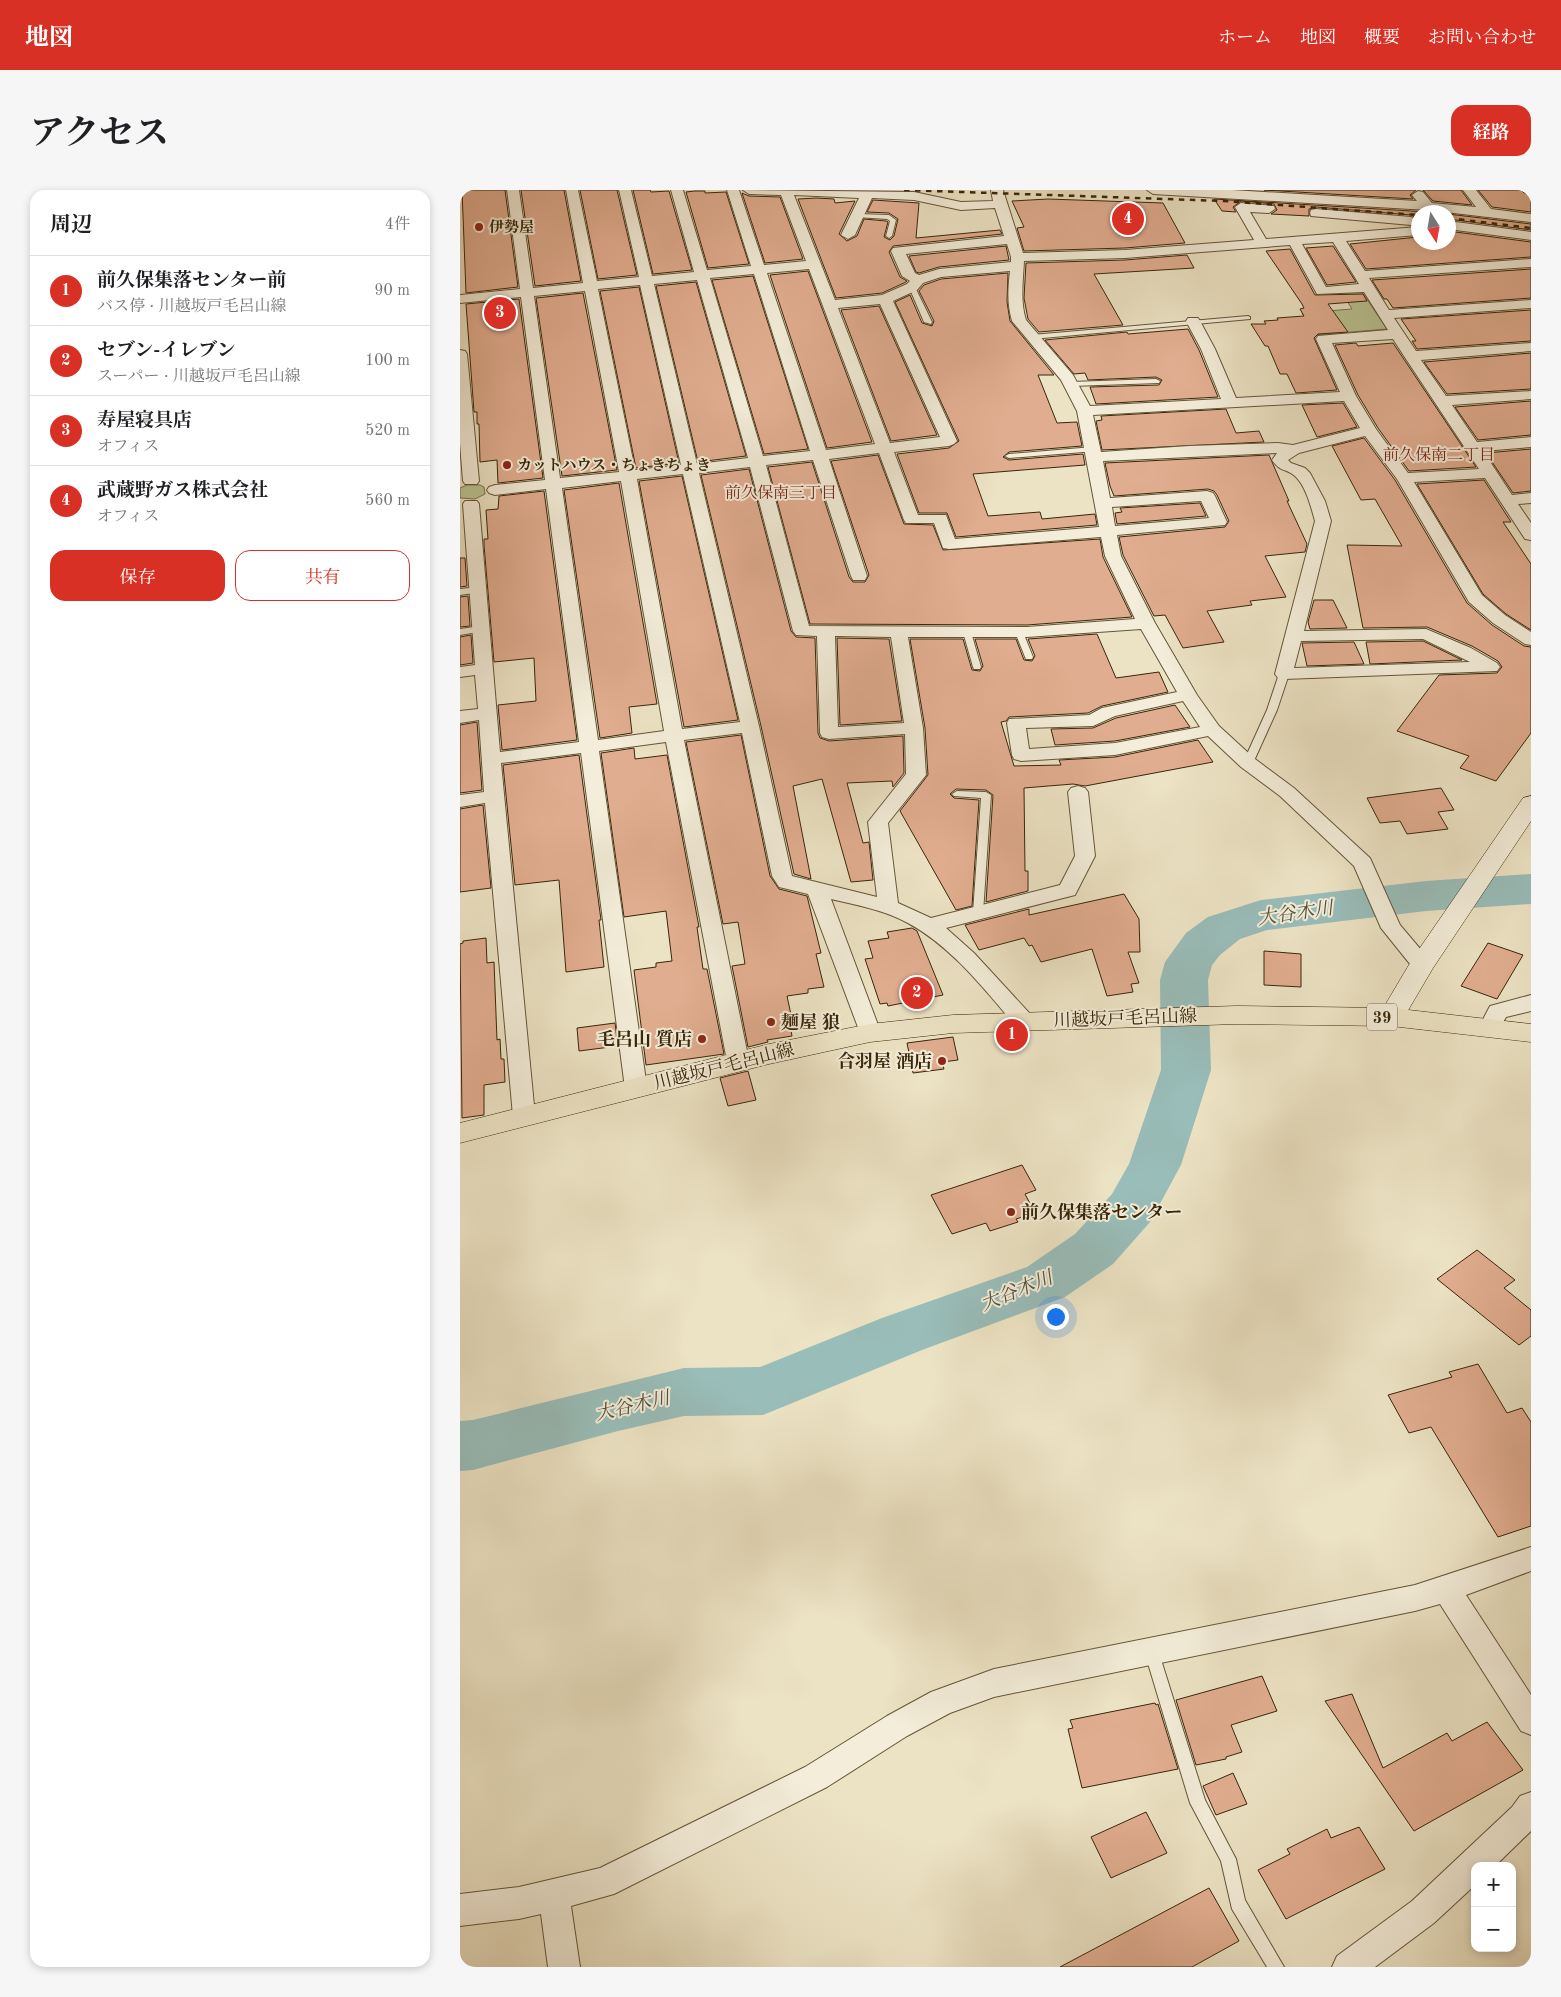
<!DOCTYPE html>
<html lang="ja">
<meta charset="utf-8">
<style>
:root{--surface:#fff;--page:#f6f6f6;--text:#202124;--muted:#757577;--line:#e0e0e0;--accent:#d93025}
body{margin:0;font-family:"Old Standard TT","Noto Serif JP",serif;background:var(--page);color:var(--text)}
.controls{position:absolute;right:15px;bottom:15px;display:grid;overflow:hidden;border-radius:10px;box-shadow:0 2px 8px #0003}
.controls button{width:45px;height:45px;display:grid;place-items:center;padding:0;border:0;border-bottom:1px solid var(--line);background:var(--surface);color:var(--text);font:25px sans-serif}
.compass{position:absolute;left:951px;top:15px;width:45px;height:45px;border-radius:50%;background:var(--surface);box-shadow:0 2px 8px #0003;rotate:169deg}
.you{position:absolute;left:595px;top:1126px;width:18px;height:18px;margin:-12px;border:4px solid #fff;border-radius:50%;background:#1a73e8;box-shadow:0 0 0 8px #1a73e833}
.badge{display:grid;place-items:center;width:32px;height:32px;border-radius:50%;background:var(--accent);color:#fff;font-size:16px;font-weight:700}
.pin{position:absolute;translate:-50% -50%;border:2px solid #fff;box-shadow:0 1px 5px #0006}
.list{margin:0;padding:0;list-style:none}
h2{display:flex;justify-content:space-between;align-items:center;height:65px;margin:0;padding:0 20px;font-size:21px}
h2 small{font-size:16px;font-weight:400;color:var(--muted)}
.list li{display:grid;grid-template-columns:32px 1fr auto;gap:15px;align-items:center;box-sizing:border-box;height:70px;padding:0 20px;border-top:1px solid var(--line)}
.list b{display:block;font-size:19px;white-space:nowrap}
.list p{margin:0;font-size:16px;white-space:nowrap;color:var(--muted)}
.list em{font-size:16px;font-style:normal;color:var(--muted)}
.actions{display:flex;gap:10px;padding:15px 20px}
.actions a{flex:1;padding:11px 0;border:1px solid var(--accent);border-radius:15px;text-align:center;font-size:18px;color:var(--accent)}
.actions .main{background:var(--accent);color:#fff}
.map{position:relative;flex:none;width:1071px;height:1777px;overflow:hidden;border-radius:15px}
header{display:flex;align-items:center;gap:30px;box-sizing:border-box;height:70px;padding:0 25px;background:var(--accent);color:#fff}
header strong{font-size:24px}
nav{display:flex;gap:28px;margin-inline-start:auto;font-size:18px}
.intro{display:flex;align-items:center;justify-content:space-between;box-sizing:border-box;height:120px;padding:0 30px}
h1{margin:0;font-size:35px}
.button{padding:12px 22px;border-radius:15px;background:var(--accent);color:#fff;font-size:18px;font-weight:700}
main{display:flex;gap:30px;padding:0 30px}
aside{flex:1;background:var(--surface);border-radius:15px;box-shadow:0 2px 8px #0003}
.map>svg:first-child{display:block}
.green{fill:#bac392;stroke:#79744e}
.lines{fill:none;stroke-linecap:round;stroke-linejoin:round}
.river{fill:#99bdb9;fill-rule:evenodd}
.building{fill:#e1ad90;stroke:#382609}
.lane-casing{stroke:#655538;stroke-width:2}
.street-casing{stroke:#655538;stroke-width:2}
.secondary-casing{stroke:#382609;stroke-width:1}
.primary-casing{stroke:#382609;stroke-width:1}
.lane{fill:#f3edd9;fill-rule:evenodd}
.street{fill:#f3edd9;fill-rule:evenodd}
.secondary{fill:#f3edd9;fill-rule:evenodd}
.primary{fill:#ece3c4;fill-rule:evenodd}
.rail{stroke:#382609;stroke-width:2.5;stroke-dasharray:5.5 5.5;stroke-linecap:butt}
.poi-dot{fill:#8f2418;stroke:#f3edd9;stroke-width:2}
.labels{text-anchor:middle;stroke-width:4;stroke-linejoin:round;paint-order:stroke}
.far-poi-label{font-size:15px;font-weight:bold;fill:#382609;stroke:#f3edd9;text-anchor:start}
.far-neighbourhood-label{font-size:16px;fill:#7a1f14;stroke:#f3edd9}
.shield{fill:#f3edd9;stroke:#706247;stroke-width:1}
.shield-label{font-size:16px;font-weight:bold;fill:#382609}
.street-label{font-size:18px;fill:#382609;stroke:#f3edd9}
.poi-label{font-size:18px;font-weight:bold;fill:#382609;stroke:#f3edd9;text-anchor:start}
.water-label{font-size:19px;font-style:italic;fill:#55533e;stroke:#f3edd9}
</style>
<header>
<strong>地図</strong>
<nav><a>ホーム</a><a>地図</a><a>概要</a><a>お問い合わせ</a></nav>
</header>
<div class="intro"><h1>アクセス</h1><a class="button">経路</a></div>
<main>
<aside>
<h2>周辺<small>4件</small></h2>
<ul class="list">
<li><span class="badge">1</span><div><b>前久保集落センター前</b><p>バス停 · 川越坂戸毛呂山線</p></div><em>90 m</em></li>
<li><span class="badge">2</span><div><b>セブン-イレブン</b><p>スーパー · 川越坂戸毛呂山線</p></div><em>100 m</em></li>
<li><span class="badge">3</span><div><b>寿屋寝具店</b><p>オフィス</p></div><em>520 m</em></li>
<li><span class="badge">4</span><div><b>武蔵野ガス株式会社</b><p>オフィス</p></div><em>560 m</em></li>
</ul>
<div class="actions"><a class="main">保存</a><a>共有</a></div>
</aside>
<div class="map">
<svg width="1071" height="1777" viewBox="0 0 1071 1777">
<rect width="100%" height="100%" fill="#ece3c4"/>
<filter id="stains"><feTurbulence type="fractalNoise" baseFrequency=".004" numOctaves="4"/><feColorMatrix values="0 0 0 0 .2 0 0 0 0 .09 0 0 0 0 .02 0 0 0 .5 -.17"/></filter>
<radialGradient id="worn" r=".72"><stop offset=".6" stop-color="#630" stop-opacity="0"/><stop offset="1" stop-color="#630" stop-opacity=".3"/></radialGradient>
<g class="green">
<polygon points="902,102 927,139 855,145 842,123 892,119 882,103"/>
<polygon points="7,295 20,295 24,297 25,304 15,309 0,308 0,298"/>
</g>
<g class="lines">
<polygon class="river" points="1071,684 1071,714 966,721 807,740 780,749 760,765 752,775 748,790 751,880 721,975 690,1032 653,1074 605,1107 462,1160 303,1225 224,1226 158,1241 13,1280 0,1281 0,1231 13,1230 224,1178 300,1177 422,1128 567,1077 615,1044 652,1004 669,974 701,880 700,790 705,772 726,743 748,727 801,710 966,691"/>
</g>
<g class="building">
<polygon points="2,0 45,0 58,97 6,103"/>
<polygon points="61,0 104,0 121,91 75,96"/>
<polygon points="120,0 157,0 177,85 138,89"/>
<polygon points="173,0 190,0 191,2 209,1 232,80 193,84"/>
<polygon points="804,0 956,0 950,5 953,9"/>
<polygon points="963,0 1001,0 1012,15 973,11"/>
<polygon points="1018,0 1061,0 1064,3 1071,2 1071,22 1032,17"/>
<polygon points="235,1 245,1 245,3 266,2 289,74 248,78 226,2"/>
<polygon points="282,3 289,6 320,7 343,69 305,73"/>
<polygon points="357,8 374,9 375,13 395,11 379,44 387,51 397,46 404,29 426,31 428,32 424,47 430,50 434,46 438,29 429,23 407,22 413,10 459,13 456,48 540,40 542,44 433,56 429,62 440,87 447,91 446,92 422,103 376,108 338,9"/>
<polygon points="588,9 703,13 725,53 665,58 564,61 557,38 564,37 552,11"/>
<polygon points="754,9 968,22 973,22 958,22 958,29 951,25 856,17 849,19 849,26 811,24 817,20 814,14 781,11 773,17 776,22 762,21"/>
<polygon points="988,24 1071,34 1071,40 988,29"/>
<polygon points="988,41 1071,52 1071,67 906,79 890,54 958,47 958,52 988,52"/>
<polygon points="546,56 549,70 479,77 459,83 456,82 449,66"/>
<polygon points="873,56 896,92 867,95 846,58"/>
<polygon points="830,59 855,105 903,104 907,111 868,114 888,142 858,144 854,148 877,200 836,203 827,184 820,184 808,156 805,156 791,134 806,134 804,131 818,130 817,128 844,126 840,119 844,118 842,114 806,61"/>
<polygon points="727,65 734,78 634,84 663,135 579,142 568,129 564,108 566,73 665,70"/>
<polygon points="1071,79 1071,108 933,118 927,109 924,109 912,90"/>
<polygon points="348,81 412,252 367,258 310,85"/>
<polygon points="548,83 547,112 550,131 594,185 578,185 597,233 617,232 622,256 549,262 543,267 549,270 623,264 625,275 513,284 528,326 580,322 582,329 635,324 637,335 496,347 487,323 459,323 437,264 489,258 499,251 435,112 450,105 462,133 472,136 474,131 459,101 464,95 481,89"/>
<polygon points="293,86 348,259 304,264 252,90"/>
<polygon points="236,92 286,266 238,272 196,96"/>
<polygon points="179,97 219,273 176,278 140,101"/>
<polygon points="123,103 157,280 102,286 76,108"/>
<polygon points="59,109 83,288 38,293 37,270 20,272 19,234 17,234 17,222 14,222 6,114"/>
<polygon points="419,116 477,245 431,251 381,120"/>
<polygon points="1071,120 1071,151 957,159 952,151 956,151 941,129"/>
<polygon points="728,139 739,160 758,207 636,214 630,197 699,195 702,190 696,187 628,190 625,183 614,184 585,150 667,142 668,144"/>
<polygon points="896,153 898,156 933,153 1016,277 949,281 918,238 898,205 875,155"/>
<polygon points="1071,163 1071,199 987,204 964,172"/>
<polygon points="1071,211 1071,245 1018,250 995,217"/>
<polygon points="883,213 897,237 857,247 842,215"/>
<polygon points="766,219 776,243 799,241 804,252 642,260 636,231 642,230 641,226"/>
<polygon points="904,248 935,290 1007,413 1032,435 1064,456 1071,457 1071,543 1036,591 1000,578 1009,566 937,541 979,485 1037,483 1042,477 1038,471 1012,456 967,437 903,438 887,355 942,356 915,309 901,310 872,256"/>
<polygon points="1071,259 1071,301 1053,303 1026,263"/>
<polygon points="418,265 444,334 473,335 483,360 640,349 643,367 672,427 567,435 350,434 308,277 352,272 389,387 393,392 405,392 409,385 371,271"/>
<polygon points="809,265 829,311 827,311 847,354 845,362 805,366 826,407 790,411 792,415 747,421 764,452 723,458 705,425 694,426 663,365 659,347 765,337 769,331 757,305 754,301 748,299 654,306 650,296 645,273"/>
<polygon points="289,279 331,441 336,447 355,448 358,543 360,548 369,551 443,546 444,583 433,597 432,591 387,593 403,653 409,652 413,690 391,692 362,589 333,596 351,689 334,684 301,536 241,285"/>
<polygon points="222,286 278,530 224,537 179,291"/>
<polygon points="1024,290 1051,332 1043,332 1071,374 1071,440 1046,424 1023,404 957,294"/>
<polygon points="159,293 197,514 169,517 172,543 140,548 104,300"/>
<polygon points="84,301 117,550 42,560 38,515 76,511 74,468 34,472 24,355 24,349 28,349 26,320 38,319 39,306"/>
<polygon points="740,313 746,326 657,334 655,323 662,322 660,318"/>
<polygon points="0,368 5,368 7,396 0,397"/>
<polygon points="8,406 10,436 0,437 0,407"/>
<polygon points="854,410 873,410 887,438 850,439 848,432"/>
<polygon points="637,444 656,488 699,482 708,502 642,516 628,523 549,527 546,531 541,532 554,576 601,575 599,570 655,567 738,550 753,572 625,596 613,594 564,598 565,681 568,681 568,701 526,712 533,605 526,600 496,599 490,604 494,608 519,610 512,716 496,720 440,621 468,585 465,538 450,449 503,449 512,480 520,481 523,476 515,449 556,449 564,470 572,471 575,466 568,449"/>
<polygon points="11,445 13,473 0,475 0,447"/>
<polygon points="377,448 429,449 442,531 380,535"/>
<polygon points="963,451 1002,470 910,474 906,452"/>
<polygon points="894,452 904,474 847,476 842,453"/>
<polygon points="715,515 730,537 655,551 595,555 591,539 633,538 656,528"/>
<polygon points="17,532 22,600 0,603 0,535"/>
<polygon points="281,545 310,686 319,699 347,706 361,763 356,764 364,797 348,799 348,803 327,806 333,834 330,835 332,846 307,850 308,852 288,857 272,776 285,774 278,732 263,734 226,552"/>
<polygon points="174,558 175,569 207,565 239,737 237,737 243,779 247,779 264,864 186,875 174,780 196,777 196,773 212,771 206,721 164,727 141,563"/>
<polygon points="119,565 141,730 139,730 144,777 106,782 99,690 55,695 43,575"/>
<polygon points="981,598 994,620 978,622 988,639 947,644 940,631 920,633 907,608"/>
<polygon points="23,615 31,698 0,702 0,619"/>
<polygon points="664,704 679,729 680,762 668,762 679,793 671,794 673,802 647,806 632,759 581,772 572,755 569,756 564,748 519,760 505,735 569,719 569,725"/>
<polygon points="452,738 457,741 483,805 428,816 427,813 420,814 405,769 413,768 408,751 429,748 427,742"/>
<polygon points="26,748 27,773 34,772 37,850 40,849 41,869 44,869 45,892 24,895 24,925 2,928 0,754 3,753 3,751"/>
<polygon points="1028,753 1063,765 1037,809 1001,796"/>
<polygon points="804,761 841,764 841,797 804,795"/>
<polygon points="155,833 158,856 119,861 117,838"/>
<polygon points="493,847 498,870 482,872 484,879 453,883 447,853"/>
<polygon points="288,881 296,910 268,916 260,888"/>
<polygon points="562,975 576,1000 565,1004 575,1023 556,1029 558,1032 530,1041 526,1033 492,1044 471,1005"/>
<polygon points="1017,1060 1055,1090 1044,1098 1071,1120 1071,1146 1059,1155 977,1089"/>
<polygon points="1018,1174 1047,1223 1062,1218 1071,1232 1071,1336 1038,1347 971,1237 949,1243 928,1205 992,1187 989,1182"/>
<polygon points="802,1486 817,1521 771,1535 782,1562 766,1567 766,1569 736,1575 716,1510"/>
<polygon points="892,1504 923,1578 987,1543 992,1551 1027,1532 1063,1580 954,1641 865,1511"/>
<polygon points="695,1513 696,1515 698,1514 718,1579 622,1598 608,1539 613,1538 610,1530"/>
<polygon points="773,1583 787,1614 756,1625 743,1596"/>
<polygon points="686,1622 707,1663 651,1688 631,1647"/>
<polygon points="899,1637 925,1679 826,1729 798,1680 830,1664 827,1659 867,1639 871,1648"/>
<polygon points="749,1698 779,1751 732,1777 600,1777"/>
</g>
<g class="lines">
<g class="lane-casing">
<g id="lane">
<polygon points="398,24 429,25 436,30 432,46 429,48 426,46 430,31 427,29 396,27 396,25"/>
<polygon points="452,95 455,97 472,132 471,134 464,132 449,97"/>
<polygon points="788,126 790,127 790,129 572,149 568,147 572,145"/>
<polygon points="696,189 700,191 699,193 611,196 607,194 611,192"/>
<polygon points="633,257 636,257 636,261 549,268 545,266 549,264"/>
<polygon points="18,397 22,400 21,402 0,405 0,399"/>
<polygon points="21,436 24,437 24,441 0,445 0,439"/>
<polygon points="507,439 511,442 521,477 520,479 514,479 513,477 503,442"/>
<polygon points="559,439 563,442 573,467 572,469 566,469 565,467 555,442"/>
<polygon points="824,481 829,484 817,520 793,573 788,576 785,575 783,573 807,520 819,484"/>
<polygon points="497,601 526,602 531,605 523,723 518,726 513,723 521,608 494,606 492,604"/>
<polygon points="691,1453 696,1455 698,1460 745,1610 776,1669 785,1710 824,1777 807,1777 772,1719 761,1671 730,1613 684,1460 686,1455"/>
</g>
</g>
<g class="street-casing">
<g id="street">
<path d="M47,0H59L73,98L123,93L106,0H118L137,91L179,87L159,0H171L192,86L234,82L211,0H223L247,80L291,76L267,0H279L304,75L346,71L321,5L289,4L283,0L454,2L501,12L533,11L531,0H543L563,63L665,60L794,50L775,17L781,13L814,16L815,19L809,23L790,22L806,49L958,37V45L886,51L905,81L1071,69V77L909,88L929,120L1071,110V118L934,128L956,161L1071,153V161L961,170L986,206L1071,201V209L992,215L1017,252L1071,247V257L1023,261L1052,305L1071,303V313L1058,314L1071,333V350L1065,349L1025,288L954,292L1022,405L1045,425L1071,442V455L1065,454L1033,433L1009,412L937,289L905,246L839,263L828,270L831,273L845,278L850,283L865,311L871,331L844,441L966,439L1011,458L1037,473L1040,477L1037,481L824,489L818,488L815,484L855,331C851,317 846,296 835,286C826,278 821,283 812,270L817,263L643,271L650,308L747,301L753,303L755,306L767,332L765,335L657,345L661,366L695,433L737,505L759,536L795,569L834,598L910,668L940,735L973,774L970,779L962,781L954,779L921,738L894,676L820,606L781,577L748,546L655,565L561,571L554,569L552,565L547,533L549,529L629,525L642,518L717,502L681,439L567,447H448L463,538L466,585L428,633L438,713L471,728L600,695L615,666L608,602L611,598L618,596L625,598L628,602L635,666L615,705L486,738L514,763L572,826L575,831L572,836L564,839L556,836C524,799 492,757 448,733C424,720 397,715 371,709L421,843L418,848L410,851L402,848L348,704L319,697L312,686L282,543L224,550L289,871L286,877L278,879L270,877L267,871L206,552L139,561L187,898L184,904L176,906L168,904L165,898L121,563L41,573L75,926L72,932L64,934L56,932L53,926L25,613L0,617V605L24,602L19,530L0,533V521L18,519L15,485L0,487V477L15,475L3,314L5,311H17L19,314L40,562L119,552L86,299L35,305L29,303L27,300L29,297L35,295L85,290L61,107L0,113V105L60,99ZM334,5L399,8L381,45L388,49L395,45L412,8L454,10L501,20L535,18L544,46L433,58L431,61L442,86L450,91L447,94L422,105L375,110ZM873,52L899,94L866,97L842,54ZM547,54L551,67V72L479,79L459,85L455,83L446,64ZM830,55L857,104L904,102L928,140L858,146L856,149L880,202L776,208L755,159L740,131L738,128H728L726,131L741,159L761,209L630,216L613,185L566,130C560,111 563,91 564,71L665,68ZM349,79L415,254L366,260L307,83ZM550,81C548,98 547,114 552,131L601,190L617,221L639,337L495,349L486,325H458L434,262L489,256L494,254L497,251L433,111L457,100L463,93L481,87ZM294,84L350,261L303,266L250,88ZM237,90L288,268L237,274L194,94ZM180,95L221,275L175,280L138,99ZM125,101L159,282L100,288L74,106ZM420,114L480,247L430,253L378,118ZM933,149L944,166L1019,279L948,283L916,239L896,206L872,153ZM884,211L900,238L833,255L818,253L729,256L641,262L633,225ZM419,263L444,330L446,333H474L483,358L489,359L641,347L645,366L675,429L567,437L349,436L306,275L353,270L391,386L393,390H405L407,386L369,269ZM290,277L333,441L336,445L357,446L360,543L362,547L369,549L445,544L446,584L408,632L417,707L332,686L299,536L239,283ZM223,284L280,532L222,539L177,289ZM161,291L204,541L138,550L102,298ZM741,311L749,328L655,336L652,317ZM375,446L431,447L444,533L378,537ZM963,449L1010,472L834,478L841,451ZM723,511L740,537L655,553L569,559L566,538L633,536L655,526Z"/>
<polygon points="687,0 772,0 957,11 952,5 958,1 963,2 972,13 1016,17 1003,0 1016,0 1031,19 1071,24 1071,32 968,20 693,4"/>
<polygon points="856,19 951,27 958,31 951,35 851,26 850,23 851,20"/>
<polygon points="988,31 1071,42 1071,50 988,39"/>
<polygon points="0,160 5,161 7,164 19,291 17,294 5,294 3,291 0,253"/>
<polygon points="1071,805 1071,821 1046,827 1038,842 1030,845 1022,842 1019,837 1030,816"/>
<polygon points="1071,1357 1071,1381 1006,1405 1071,1505 1071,1545 1061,1541 980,1414 955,1421 534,1507 490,1523 447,1546 367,1597 154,1704 111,1716 120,1777 88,1777 81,1724 59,1729 0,1736 0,1704 59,1697 140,1678 345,1577 427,1526 471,1502 534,1479 955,1395"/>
<polygon points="1071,1602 1071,1641 1035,1676 1015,1676 1015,1695 974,1733 915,1777 872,1777 877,1766 952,1711 1052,1617 1060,1606"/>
</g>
</g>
<g class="secondary-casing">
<polygon id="secondary" points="1071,606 1071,631 973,778 940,834 931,836 922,834 918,827 953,768 1063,608"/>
</g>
<g class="primary-casing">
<polygon id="primary" points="777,816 931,818 1071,834 1071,852 931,836 777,834 493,843 410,852 309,874 0,953 0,933 309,854 410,834 493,825"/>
</g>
<use href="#lane" class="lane"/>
<use href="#street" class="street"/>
<use href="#secondary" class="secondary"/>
<use href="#primary" class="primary"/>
<g class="rail">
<polyline points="444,0 764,11 958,25"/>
<polyline points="988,28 1071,38"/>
</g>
</g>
<g class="poi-dot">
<circle cx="19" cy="37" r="5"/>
<circle cx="47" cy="275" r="5"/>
<circle cx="311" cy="832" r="5"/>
<circle cx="242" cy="849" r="5"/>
<circle cx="482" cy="871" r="5"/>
<circle cx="551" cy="1022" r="5"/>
</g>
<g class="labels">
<g class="far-poi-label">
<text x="29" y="42">伊勢屋</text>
<text x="57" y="280">カットハウス・ちょきちょき</text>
</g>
<g class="far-neighbourhood-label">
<text x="979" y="270">前久保南二丁目</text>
<text x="321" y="308">前久保南三丁目</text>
</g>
<rect class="shield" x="907" y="813.5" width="30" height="27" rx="4"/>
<g class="shield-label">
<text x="922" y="833">39</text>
</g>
<g class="street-label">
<text transform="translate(665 828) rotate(-2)" y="6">川越坂戸毛呂山線</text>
<text transform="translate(264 876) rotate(-14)" y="6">川越坂戸毛呂山線</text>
</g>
<g class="poi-label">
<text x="321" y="838">麺屋 狼</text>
<text x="232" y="855" text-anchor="end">毛呂山 質店</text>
<text x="472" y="877" text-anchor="end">合羽屋 酒店</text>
<text x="561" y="1028">前久保集落センター</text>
</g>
<g class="water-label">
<text transform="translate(835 722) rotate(-8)" y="7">大谷木川</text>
<text transform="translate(556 1100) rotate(-22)" y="7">大谷木川</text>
<text transform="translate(172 1215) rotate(-13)" y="7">大谷木川</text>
</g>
</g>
<rect width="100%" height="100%" filter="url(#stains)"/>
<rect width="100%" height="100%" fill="url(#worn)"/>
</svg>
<div class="controls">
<button>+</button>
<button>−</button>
</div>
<svg class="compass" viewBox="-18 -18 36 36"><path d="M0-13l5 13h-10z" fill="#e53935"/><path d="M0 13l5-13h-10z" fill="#757577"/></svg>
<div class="you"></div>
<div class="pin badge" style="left:552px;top:845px">1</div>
<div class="pin badge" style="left:457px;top:803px">2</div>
<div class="pin badge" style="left:40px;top:123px">3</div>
<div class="pin badge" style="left:668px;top:29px">4</div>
</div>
</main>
